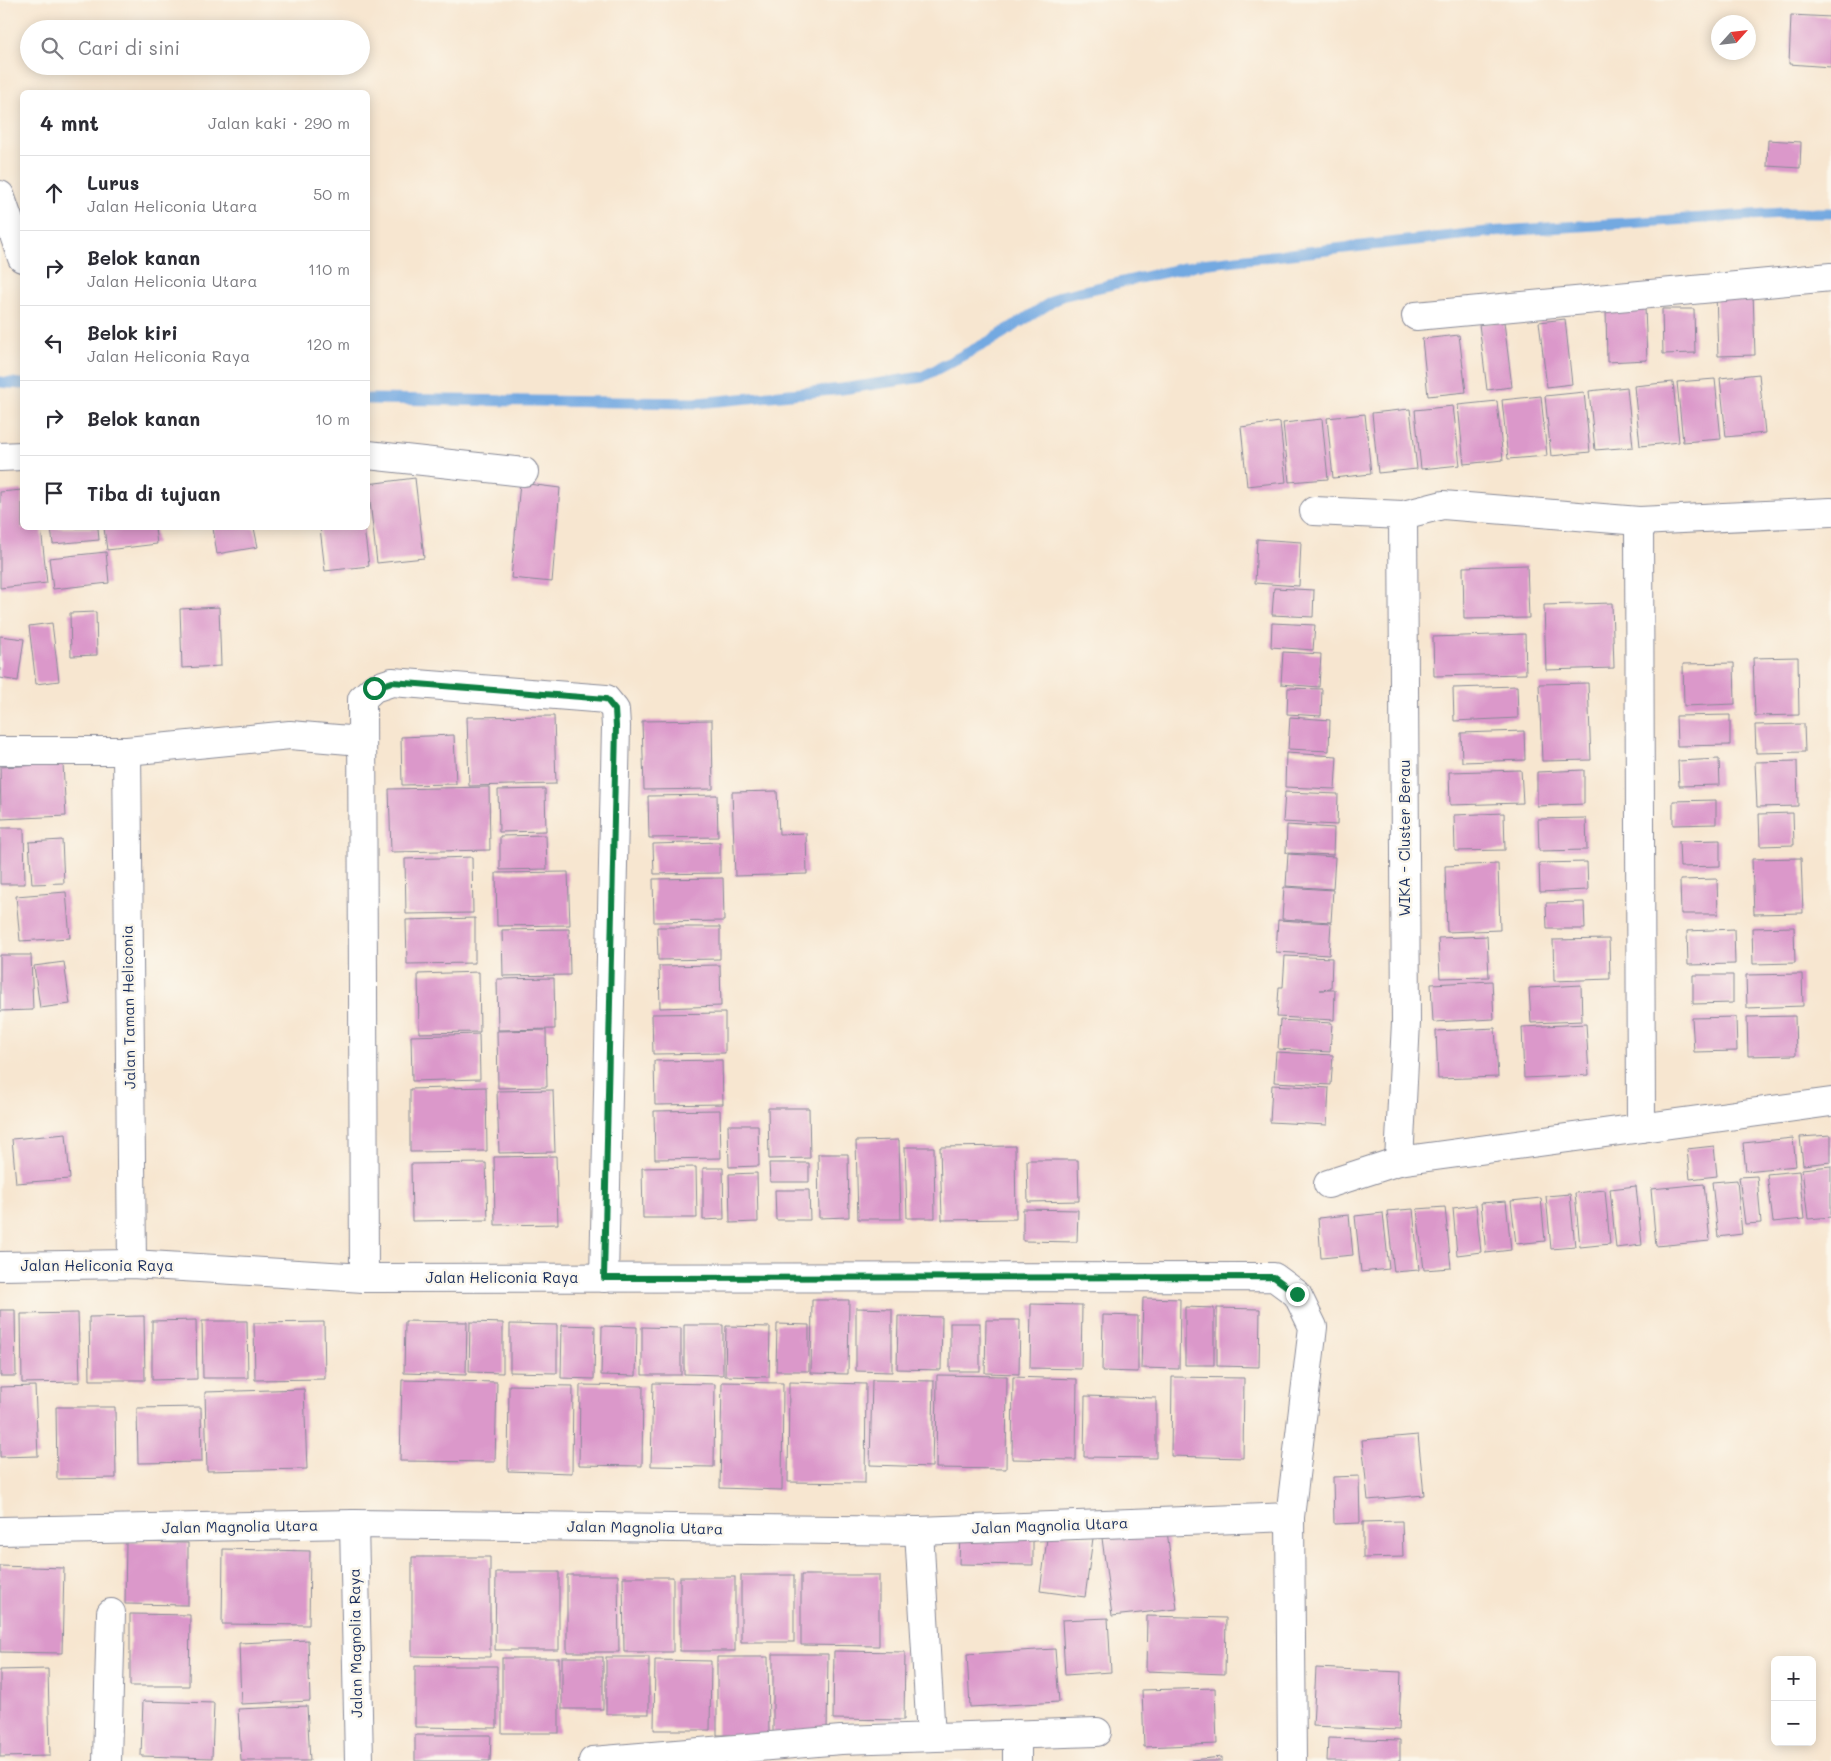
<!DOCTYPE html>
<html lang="id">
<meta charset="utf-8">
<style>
:root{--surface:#fff;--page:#f7f7f7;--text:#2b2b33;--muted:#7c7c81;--line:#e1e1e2}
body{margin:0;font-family:Mali,sans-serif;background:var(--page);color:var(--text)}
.controls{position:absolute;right:15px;bottom:15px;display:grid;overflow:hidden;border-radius:8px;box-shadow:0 2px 12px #0003}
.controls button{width:45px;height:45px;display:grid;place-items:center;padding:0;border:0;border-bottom:1px solid var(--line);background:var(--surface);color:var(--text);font:25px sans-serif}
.compass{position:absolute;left:1711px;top:15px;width:45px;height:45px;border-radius:50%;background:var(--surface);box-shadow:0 2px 12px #0003;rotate:63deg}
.stop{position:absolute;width:15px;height:15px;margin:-11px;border:4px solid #0b8043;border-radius:50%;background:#fff}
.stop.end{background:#0b8043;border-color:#fff;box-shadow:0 1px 5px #0008}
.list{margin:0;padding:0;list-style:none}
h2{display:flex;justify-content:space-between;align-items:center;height:65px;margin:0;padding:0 20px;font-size:21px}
h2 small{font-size:16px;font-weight:400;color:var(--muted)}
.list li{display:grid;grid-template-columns:32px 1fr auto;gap:15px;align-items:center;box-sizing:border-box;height:75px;padding:0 20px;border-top:1px solid var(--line)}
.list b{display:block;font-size:19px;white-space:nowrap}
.list p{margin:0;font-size:16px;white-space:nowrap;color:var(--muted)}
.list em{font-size:16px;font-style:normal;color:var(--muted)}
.icon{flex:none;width:28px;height:28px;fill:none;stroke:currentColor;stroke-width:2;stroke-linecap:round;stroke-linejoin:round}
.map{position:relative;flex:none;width:1831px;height:1761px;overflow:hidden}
.search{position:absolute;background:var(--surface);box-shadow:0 2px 12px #0003;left:20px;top:20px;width:350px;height:55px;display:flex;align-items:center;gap:12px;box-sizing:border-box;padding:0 18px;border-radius:28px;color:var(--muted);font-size:19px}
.panel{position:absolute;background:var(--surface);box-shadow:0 2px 12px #0003;left:20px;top:90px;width:350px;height:440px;border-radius:8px}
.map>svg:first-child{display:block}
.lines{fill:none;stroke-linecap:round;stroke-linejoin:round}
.stream{stroke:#73a9e1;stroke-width:11}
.building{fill:#db98ca}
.street-casing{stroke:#898a97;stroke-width:30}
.street{stroke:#fff;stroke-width:28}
.route{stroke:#0b8043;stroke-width:6}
.labels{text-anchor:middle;stroke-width:5;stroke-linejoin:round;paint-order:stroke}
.street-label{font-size:15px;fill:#1b2f5e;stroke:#fbf7ec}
</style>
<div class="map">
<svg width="1831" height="1761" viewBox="0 0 1831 1761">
<rect width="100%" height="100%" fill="#fbf7ec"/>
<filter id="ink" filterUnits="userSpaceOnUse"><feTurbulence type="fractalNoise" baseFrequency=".02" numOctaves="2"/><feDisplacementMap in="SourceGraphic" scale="10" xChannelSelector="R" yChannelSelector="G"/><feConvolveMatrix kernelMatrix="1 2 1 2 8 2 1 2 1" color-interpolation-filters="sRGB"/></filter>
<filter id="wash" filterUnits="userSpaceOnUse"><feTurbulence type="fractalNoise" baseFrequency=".0096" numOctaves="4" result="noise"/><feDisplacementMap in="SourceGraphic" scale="20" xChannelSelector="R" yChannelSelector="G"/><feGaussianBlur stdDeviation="1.12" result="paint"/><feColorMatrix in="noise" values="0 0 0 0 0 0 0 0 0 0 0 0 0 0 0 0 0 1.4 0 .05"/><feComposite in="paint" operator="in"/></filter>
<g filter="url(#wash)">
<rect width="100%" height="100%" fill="#f7e6d0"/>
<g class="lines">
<g class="stream">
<polyline points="0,382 22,384"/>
<polyline points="368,399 698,403 842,389 922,377 990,341 1061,296 1201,264 1487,232 1782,213 1831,213"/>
</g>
</g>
<g id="blocks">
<g class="building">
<polygon points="1791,15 1831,17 1831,67 1789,64"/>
<polygon points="1768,140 1801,142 1800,168 1767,166"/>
<polygon points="1753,292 1755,355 1718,356 1716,293"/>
<polygon points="1645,307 1647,360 1607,362 1606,308"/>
<polygon points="1662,309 1694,309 1695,353 1663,354"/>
<polygon points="1565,319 1572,384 1547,387 1539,322"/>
<polygon points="1504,322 1512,387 1487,390 1479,324"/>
<polygon points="1459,335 1466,392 1428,396 1422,339"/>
<polygon points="1759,374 1765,433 1726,437 1720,378"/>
<polygon points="1715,379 1721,439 1683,442 1677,382"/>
<polygon points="1673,382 1679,442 1640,446 1634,386"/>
<polygon points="1627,387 1633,447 1595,450 1589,391"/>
<polygon points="1584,392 1590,452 1551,456 1545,396"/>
<polygon points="1541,396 1547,456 1508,459 1502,400"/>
<polygon points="1497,401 1503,460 1464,464 1458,405"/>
<polygon points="1453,406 1460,465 1421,469 1415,410"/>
<polygon points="1410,409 1417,469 1378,473 1372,413"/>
<polygon points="1365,414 1371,474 1333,478 1327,418"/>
<polygon points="1322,419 1328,479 1289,482 1283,423"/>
<polygon points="1280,422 1286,482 1247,486 1241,427"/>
<polygon points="415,478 424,558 377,563 368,484"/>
<polygon points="520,483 560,488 552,582 511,578"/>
<polygon points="22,490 22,528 41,528 47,583 0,588 0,492"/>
<polygon points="51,528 98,528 99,540 53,544"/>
<polygon points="104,528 155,528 157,544 107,550"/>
<polygon points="213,528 254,528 258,547 217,554"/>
<polygon points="320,528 364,528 369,566 325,571"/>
<polygon points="1257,539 1301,542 1299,586 1255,583"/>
<polygon points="106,552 109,583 53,589 49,558"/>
<polygon points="1527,565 1529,618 1464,619 1463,567"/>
<polygon points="1274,588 1314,590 1313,617 1272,615"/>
<polygon points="1612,603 1614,668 1546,670 1544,605"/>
<polygon points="219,607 221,666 182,668 180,609"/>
<polygon points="96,612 97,655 71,656 70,613"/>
<polygon points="52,623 59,681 36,684 29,626"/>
<polygon points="1272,623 1315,625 1313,650 1271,647"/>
<polygon points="1525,634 1526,674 1434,676 1433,637"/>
<polygon points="0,636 24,639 18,681 0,678"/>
<polygon points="1283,652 1321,654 1319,687 1281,684"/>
<polygon points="1798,657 1799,715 1755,716 1753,658"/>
<polygon points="1734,663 1735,704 1684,706 1683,664"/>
<polygon points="1588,683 1591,760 1542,761 1539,684"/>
<polygon points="1517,686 1518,718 1454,721 1453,688"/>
<polygon points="1288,688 1322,689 1321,716 1287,714"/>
<polygon points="1730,715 1730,745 1677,746 1676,716"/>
<polygon points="554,716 556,784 469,786 467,717"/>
<polygon points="1290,717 1330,720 1329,751 1288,749"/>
<polygon points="712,720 713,789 644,790 642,721"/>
<polygon points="1804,724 1805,752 1756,753 1755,725"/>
<polygon points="1524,731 1525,760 1462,762 1461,733"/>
<polygon points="454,735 456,784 402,785 401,737"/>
<polygon points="1286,753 1337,756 1335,789 1285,787"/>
<polygon points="1719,759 1720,785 1679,786 1678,761"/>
<polygon points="1797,761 1798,806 1757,807 1755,762"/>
<polygon points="63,764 66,816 1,819 0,767"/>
<polygon points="1521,770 1523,803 1450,805 1449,772"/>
<polygon points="1584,770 1584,804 1537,806 1537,772"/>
<polygon points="489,787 490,850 391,852 389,789"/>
<polygon points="545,789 546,831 499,832 498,790"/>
<polygon points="777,791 779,834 806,833 807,874 735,876 732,792"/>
<polygon points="1285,792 1338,794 1337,825 1283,822"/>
<polygon points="717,795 718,837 649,838 648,796"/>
<polygon points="1716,800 1716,824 1673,825 1673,801"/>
<polygon points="1504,813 1505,850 1455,851 1454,815"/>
<polygon points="1793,813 1794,845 1760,846 1759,814"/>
<polygon points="1586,818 1587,850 1539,851 1538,819"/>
<polygon points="1287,825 1334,828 1333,855 1286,853"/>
<polygon points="0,828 24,828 25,884 0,884"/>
<polygon points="546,835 547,869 500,870 500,836"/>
<polygon points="62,840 64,883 32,884 29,842"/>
<polygon points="1720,840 1720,866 1680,867 1679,841"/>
<polygon points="720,842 720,873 654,874 653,844"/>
<polygon points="1288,854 1335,857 1333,889 1286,886"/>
<polygon points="472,857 473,913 406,914 405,859"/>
<polygon points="1801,858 1803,913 1754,914 1752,859"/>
<polygon points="1587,862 1588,890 1540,892 1539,863"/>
<polygon points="1498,864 1500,930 1447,932 1445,866"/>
<polygon points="568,872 570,925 497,926 496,873"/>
<polygon points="723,878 724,921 654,922 653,879"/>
<polygon points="1717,879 1718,914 1681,914 1680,880"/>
<polygon points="1284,887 1333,890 1331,922 1282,919"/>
<polygon points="66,892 70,938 20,941 16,896"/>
<polygon points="1584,902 1585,929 1547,929 1546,903"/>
<polygon points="475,918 475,963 407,964 406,920"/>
<polygon points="1278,920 1331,923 1329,955 1276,952"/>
<polygon points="657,927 720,927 720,959 658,960"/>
<polygon points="1794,927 1795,963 1753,964 1752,928"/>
<polygon points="569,929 570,975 503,976 502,930"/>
<polygon points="1734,929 1735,964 1688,965 1687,931"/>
<polygon points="1487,936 1489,977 1440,978 1438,938"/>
<polygon points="1609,939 1610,979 1554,981 1553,940"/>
<polygon points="0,955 31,955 33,1010 0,1011"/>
<polygon points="1285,956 1332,958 1331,989 1320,990 1335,990 1334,1020 1277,1017 1279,987 1283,987"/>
<polygon points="64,962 70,1004 40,1008 34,966"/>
<polygon points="720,965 721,1006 660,1008 659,966"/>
<polygon points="479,972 480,1032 419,1033 418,974"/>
<polygon points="1802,974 1803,1006 1747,1008 1746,975"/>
<polygon points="1693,975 1733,975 1733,1003 1693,1004"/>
<polygon points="554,978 555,1029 498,1030 497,979"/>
<polygon points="1492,981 1494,1019 1433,1022 1431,984"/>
<polygon points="1581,985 1582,1021 1531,1023 1529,988"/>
<polygon points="725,1013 725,1053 653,1054 652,1014"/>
<polygon points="1795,1016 1796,1055 1748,1056 1747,1017"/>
<polygon points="1736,1017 1737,1051 1694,1052 1692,1018"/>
<polygon points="1280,1020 1332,1023 1330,1052 1278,1049"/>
<polygon points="1586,1024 1589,1075 1524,1078 1522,1027"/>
<polygon points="1495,1028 1498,1077 1438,1079 1436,1031"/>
<polygon points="546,1030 547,1087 498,1088 497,1031"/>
<polygon points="479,1034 480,1079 412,1081 411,1036"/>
<polygon points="1276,1052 1333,1055 1331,1085 1274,1082"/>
<polygon points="722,1060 723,1104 655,1105 654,1061"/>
<polygon points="1272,1085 1329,1088 1327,1125 1270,1122"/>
<polygon points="486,1087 487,1151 410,1152 410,1089"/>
<polygon points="553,1090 555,1152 499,1153 497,1091"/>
<polygon points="768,1108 809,1108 810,1158 769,1159"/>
<polygon points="720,1110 721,1158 655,1159 654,1111"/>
<polygon points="728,1125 758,1125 759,1166 729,1167"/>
<polygon points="66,1134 70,1179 16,1183 12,1139"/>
<polygon points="1831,1135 1831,1162 1803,1165 1800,1137"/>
<polygon points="1793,1138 1796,1166 1746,1171 1743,1143"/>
<polygon points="899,1140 901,1219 858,1219 856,1141"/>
<polygon points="1015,1146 1016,1219 942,1220 940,1147"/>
<polygon points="1714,1146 1717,1176 1690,1179 1687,1149"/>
<polygon points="905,1147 934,1147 935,1218 907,1218"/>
<polygon points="818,1154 848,1154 849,1217 819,1218"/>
<polygon points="556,1156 558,1224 495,1225 494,1157"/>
<polygon points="1027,1160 1078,1160 1079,1201 1028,1202"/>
<polygon points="486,1163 488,1220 412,1221 411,1164"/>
<polygon points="769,1163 809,1163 809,1182 770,1182"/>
<polygon points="1831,1166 1831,1217 1808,1219 1802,1169"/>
<polygon points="696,1167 697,1218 643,1218 642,1168"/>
<polygon points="703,1168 723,1168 724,1219 703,1220"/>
<polygon points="1799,1171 1804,1219 1773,1222 1767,1174"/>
<polygon points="757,1173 758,1222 730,1223 729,1174"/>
<polygon points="1757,1176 1761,1223 1745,1224 1739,1177"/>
<polygon points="1737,1180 1742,1234 1718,1237 1712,1182"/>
<polygon points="1704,1184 1710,1241 1656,1246 1651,1189"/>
<polygon points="1636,1186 1642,1245 1616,1248 1610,1189"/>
<polygon points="775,1190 809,1190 810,1220 776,1220"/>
<polygon points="1605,1190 1610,1244 1580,1247 1575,1193"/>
<polygon points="1570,1194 1575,1247 1551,1249 1546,1196"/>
<polygon points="1541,1198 1545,1241 1516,1244 1511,1201"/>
<polygon points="1506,1201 1511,1250 1486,1253 1481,1203"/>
<polygon points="1476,1205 1481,1252 1457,1255 1453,1208"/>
<polygon points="1445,1207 1451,1268 1424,1270 1417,1209"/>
<polygon points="1023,1209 1078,1210 1077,1242 1023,1241"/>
<polygon points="1413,1209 1419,1270 1394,1272 1387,1211"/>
<polygon points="1383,1213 1389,1269 1361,1272 1355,1216"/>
<polygon points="1349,1215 1353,1255 1321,1258 1318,1218"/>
<polygon points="1143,1298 1180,1299 1179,1369 1141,1368"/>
<polygon points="812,1300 849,1300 848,1374 811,1373"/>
<polygon points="1031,1304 1082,1305 1081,1369 1030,1368"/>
<polygon points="1185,1307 1214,1308 1214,1365 1185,1365"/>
<polygon points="856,1308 892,1309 892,1372 856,1371"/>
<polygon points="1217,1308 1260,1309 1259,1367 1217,1366"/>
<polygon points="0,1310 15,1310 16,1376 0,1376"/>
<polygon points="78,1313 80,1382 22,1383 21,1314"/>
<polygon points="1103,1315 1138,1316 1138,1372 1102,1371"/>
<polygon points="144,1316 145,1380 90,1380 89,1317"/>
<polygon points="898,1316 942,1317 941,1370 897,1369"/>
<polygon points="196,1320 197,1379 152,1380 152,1321"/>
<polygon points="986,1320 1020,1320 1019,1374 985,1373"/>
<polygon points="202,1321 247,1321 248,1378 203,1378"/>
<polygon points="405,1321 467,1322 466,1375 404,1373"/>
<polygon points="324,1322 325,1379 255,1380 254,1323"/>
<polygon points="470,1322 503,1323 503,1373 469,1372"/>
<rect x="950" y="1323" width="30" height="48"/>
<polygon points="510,1324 557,1325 557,1373 510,1372"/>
<polygon points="777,1324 809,1325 809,1371 776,1371"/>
<polygon points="562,1325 595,1326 594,1379 561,1378"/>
<polygon points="684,1325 723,1325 723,1375 684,1374"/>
<polygon points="602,1326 637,1327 636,1376 601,1375"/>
<polygon points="726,1326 770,1327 769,1377 725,1376"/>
<polygon points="642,1327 681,1328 681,1375 642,1375"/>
<polygon points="937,1375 1007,1376 1006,1469 936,1468"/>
<polygon points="1013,1377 1077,1379 1076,1460 1012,1459"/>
<polygon points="1172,1377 1244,1378 1243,1458 1171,1456"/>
<polygon points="402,1380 497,1382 495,1462 400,1461"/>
<polygon points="872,1380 934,1381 932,1467 870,1465"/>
<polygon points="722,1382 783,1383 782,1490 720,1488"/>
<polygon points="789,1382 866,1384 865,1483 788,1482"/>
<polygon points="653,1383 715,1384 714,1467 651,1466"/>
<polygon points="509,1385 573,1386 572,1473 508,1471"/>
<polygon points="580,1385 643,1386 642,1466 579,1465"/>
<polygon points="35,1386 38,1456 0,1457 0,1387"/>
<polygon points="304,1389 307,1469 207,1471 205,1392"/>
<polygon points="1085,1396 1156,1398 1156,1458 1084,1457"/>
<polygon points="56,1407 115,1407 116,1478 57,1479"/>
<polygon points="201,1407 202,1462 138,1463 137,1408"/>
<polygon points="1418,1435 1424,1495 1368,1500 1362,1440"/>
<polygon points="1359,1476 1360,1523 1334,1524 1333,1477"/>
<polygon points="1402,1521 1403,1557 1363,1558 1363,1522"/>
<polygon points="960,1531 1033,1532 1033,1565 959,1564"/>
<polygon points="1048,1531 1093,1538 1085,1597 1040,1591"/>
<polygon points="1167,1531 1177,1609 1112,1616 1102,1538"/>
<polygon points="126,1542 188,1543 188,1605 125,1604"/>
<polygon points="223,1549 310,1551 309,1625 222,1624"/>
<polygon points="412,1557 490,1557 490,1657 412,1656"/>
<polygon points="0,1566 64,1568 62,1653 0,1652"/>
<polygon points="496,1572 559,1572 559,1650 495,1650"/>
<polygon points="567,1575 618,1575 619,1652 567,1652"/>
<rect x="741" y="1575" width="53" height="67"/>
<polygon points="801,1575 879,1575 879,1646 801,1645"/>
<polygon points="623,1577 673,1577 673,1652 624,1652"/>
<rect x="680" y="1577" width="55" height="74"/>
<polygon points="130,1614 190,1615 189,1686 130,1686"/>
<polygon points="1147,1616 1226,1618 1225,1674 1146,1671"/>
<polygon points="1108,1618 1111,1672 1065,1675 1062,1620"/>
<polygon points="308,1640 310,1701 241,1704 239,1643"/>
<polygon points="1055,1649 1059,1702 970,1707 967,1654"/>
<polygon points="834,1651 905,1652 904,1720 833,1719"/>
<polygon points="773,1654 828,1654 827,1733 773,1733"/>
<rect x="562" y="1657" width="41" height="52"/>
<rect x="606" y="1657" width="43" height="57"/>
<polygon points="717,1657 768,1657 769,1735 717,1735"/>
<rect x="502" y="1658" width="57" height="75"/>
<polygon points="655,1660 711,1661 710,1730 654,1730"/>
<polygon points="415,1666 497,1666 497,1728 415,1727"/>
<polygon points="1316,1668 1401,1672 1399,1730 1313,1726"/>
<polygon points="48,1669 50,1756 0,1757 0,1670"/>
<polygon points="1215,1688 1217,1744 1144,1747 1142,1690"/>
<polygon points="143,1701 214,1703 212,1758 141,1756"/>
<polygon points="307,1706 310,1761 241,1761 238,1709"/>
<polygon points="415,1735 491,1735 490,1761 415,1761"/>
<polygon points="1328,1738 1400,1740 1400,1761 1327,1761"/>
<polygon points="1222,1757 1222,1761 1191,1761 1191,1760"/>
</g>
</g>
</g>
<g filter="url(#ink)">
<use href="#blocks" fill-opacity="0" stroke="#898a97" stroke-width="1"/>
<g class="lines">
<g class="street-casing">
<g id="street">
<polyline points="0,195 22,258"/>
<polyline points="1416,316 1831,277"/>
<polyline points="368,455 524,472"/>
<polyline points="0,457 22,456"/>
<polyline points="1314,511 1403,515 1443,505 1639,521 1831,512"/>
<polyline points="1639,521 1641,1128"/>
<polyline points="0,751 127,751 290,735 361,741"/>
<polyline points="127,751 132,1264"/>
<polyline points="1399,1161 1406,1022 1403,515"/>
<polyline points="1328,1184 1399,1161 1831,1102"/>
<polyline points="0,1266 132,1264 364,1278 1274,1277 1297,1294 1313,1327 1290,1517 1292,1761"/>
<polyline points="364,1278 362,699 374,688 392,682 606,699 615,710 616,726 604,1278"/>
<polyline points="354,1524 359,1761"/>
<polyline points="0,1531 354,1524 919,1531 1290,1517"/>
<polyline points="919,1531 931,1737"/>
<polyline points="1017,1734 1017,1761"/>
<polyline points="107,1761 111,1613"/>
<polyline points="593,1761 841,1740 1097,1732"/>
</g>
</g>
<use href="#street" class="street"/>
</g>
</g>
<g class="lines" filter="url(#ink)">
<polyline class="route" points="374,688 392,682 606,699 615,710 616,726 604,1278 1274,1277 1297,1294"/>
</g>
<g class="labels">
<g class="street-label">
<text transform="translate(1405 838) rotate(-90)" y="5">WIKA - Cluster Berau</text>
<text transform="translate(129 1007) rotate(-91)" y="5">Jalan Taman Heliconia</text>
<text x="97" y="1271">Jalan Heliconia Raya</text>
<text x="502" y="1283">Jalan Heliconia Raya</text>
<text transform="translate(1050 1526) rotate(-2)" y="5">Jalan Magnolia Utara</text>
<text transform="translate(240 1527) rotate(-1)" y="5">Jalan Magnolia Utara</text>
<text transform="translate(645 1528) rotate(1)" y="5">Jalan Magnolia Utara</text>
<text transform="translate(356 1643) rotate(-91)" y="5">Jalan Magnolia Raya</text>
</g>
</g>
</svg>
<div class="controls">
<button>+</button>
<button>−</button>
</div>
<svg class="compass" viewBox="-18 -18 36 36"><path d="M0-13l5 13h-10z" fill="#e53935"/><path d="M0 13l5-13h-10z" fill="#7c7c81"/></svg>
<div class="stop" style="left:374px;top:688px"></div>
<div class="stop end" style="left:1297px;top:1294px"></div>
<div class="search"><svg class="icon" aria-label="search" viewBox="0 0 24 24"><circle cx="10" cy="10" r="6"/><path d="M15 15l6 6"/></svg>Cari di sini</div>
<section class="panel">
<h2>4 mnt<small>Jalan kaki · 290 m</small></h2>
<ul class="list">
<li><svg class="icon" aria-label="ahead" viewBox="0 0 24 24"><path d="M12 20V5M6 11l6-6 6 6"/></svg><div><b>Lurus</b><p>Jalan Heliconia Utara</p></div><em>50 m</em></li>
<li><svg class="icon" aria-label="right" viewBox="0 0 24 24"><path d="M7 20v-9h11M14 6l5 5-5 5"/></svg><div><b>Belok kanan</b><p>Jalan Heliconia Utara</p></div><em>110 m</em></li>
<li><svg class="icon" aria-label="left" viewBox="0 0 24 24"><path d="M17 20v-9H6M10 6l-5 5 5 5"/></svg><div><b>Belok kiri</b><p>Jalan Heliconia Raya</p></div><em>120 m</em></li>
<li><svg class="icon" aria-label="right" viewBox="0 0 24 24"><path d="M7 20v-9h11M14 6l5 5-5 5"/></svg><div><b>Belok kanan</b></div><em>10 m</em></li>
<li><svg class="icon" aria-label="arrive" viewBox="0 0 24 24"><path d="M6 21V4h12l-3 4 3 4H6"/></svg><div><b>Tiba di tujuan</b></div></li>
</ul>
</section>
</div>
